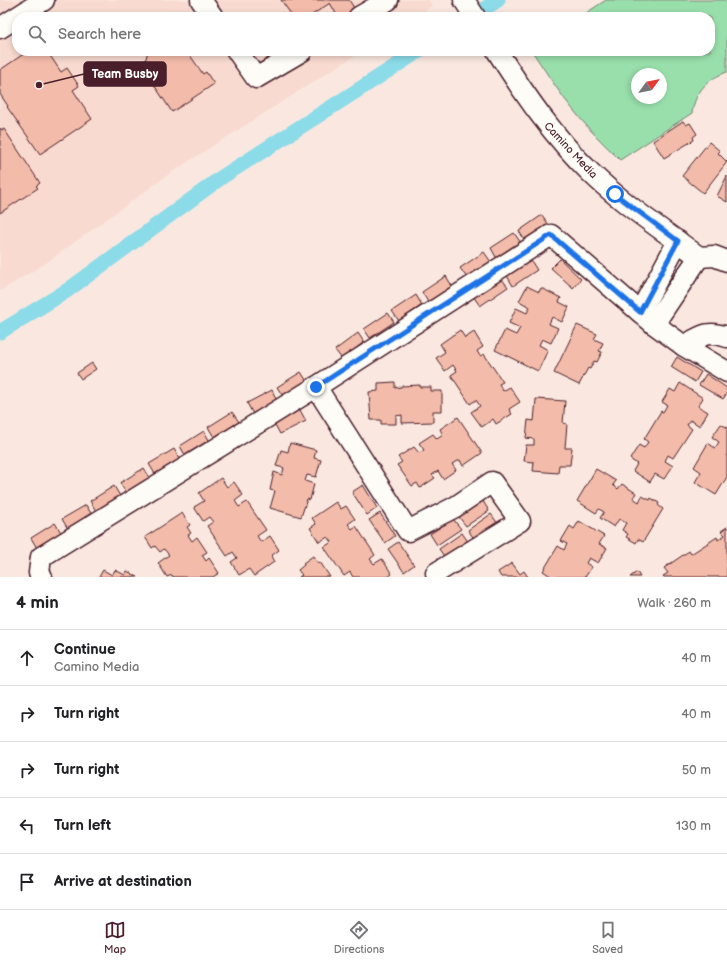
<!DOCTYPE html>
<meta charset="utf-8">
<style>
:root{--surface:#fff;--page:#f6f6f6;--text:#202124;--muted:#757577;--line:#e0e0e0;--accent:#4a1f2b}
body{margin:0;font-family:"Balsamiq Sans",sans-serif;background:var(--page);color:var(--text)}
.compass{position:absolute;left:631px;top:68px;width:36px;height:36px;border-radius:50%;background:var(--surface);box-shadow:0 2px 6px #0003;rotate:57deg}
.stop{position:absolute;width:12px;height:12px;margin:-9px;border:3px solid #1a73e8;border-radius:50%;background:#fff}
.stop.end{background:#1a73e8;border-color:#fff;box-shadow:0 1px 4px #0008}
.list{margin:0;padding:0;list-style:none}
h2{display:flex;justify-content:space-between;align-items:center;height:52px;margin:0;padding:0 16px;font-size:17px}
h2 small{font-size:13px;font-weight:400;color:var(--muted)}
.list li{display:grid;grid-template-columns:26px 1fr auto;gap:12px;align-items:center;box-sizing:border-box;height:56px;padding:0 16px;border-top:1px solid var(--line)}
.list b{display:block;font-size:15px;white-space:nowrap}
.list p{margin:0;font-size:13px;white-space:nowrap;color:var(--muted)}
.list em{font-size:13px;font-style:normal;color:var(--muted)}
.icon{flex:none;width:22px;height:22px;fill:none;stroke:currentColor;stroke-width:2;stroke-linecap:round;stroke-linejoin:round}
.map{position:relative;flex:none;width:727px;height:577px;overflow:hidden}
.search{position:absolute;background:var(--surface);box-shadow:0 2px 6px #0003;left:12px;right:12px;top:12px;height:44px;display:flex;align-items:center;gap:10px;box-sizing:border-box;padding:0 14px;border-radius:16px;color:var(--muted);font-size:15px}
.sheet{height:332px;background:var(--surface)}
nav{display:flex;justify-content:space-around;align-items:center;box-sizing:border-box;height:56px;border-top:1px solid var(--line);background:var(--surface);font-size:11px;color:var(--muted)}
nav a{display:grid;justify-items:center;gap:2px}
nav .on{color:var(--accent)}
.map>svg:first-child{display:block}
.built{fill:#f8dad0}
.grass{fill:#99dfac;stroke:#727f6c;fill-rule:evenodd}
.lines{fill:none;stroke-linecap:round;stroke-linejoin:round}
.canal{stroke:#8bdbe8;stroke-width:15}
.building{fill:#f3bba9;stroke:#4a1f2b}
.minor-casing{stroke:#4a1f2b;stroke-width:23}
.minor{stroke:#fdfcf7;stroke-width:20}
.route{stroke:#1a73e8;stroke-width:5}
.labels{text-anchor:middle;stroke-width:3;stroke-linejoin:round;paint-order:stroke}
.street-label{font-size:11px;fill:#4a1f2b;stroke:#fdfcf7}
.leader{fill:none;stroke:#4a1f2b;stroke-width:1.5}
.callout-dot{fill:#4a1f2b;stroke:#fdfcf7;stroke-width:1.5}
.callout{fill:#4a1f2b;stroke:#4a1f2b;stroke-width:1.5}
.callout-label{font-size:12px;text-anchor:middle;font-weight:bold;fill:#fff}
</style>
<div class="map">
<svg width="727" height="577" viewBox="0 0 727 577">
<rect width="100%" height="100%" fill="#fae8e0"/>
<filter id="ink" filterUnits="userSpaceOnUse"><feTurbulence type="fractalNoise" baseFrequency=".025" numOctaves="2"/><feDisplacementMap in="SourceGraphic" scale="8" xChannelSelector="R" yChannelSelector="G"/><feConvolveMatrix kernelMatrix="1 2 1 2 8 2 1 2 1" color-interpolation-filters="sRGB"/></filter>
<g filter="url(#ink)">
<polygon class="built" points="0,0 429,0 432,6 415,17 17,17 17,51 362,51 172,172 46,263 0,291"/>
<path class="grass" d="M606,0H727V72C707,79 695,92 692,113L620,160C605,145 589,130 575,112C559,93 546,72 532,51H710V17H580ZM637,74H661V98H637Z"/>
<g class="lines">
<g class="canal">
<polyline points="472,17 498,0"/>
<polyline points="0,332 68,290 222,177 419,51"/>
</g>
</g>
<g class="building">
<polygon points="281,0 349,0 360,17 338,17 330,3 309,17 293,17"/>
<polygon points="166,12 169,17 159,17"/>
<polygon points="28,51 47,51 61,72 67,68 79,86 73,90 92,119 40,154 7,107 8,106 0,94 0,70"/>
<polygon points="148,51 187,51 203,74 206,72 214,84 172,112 141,65 145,62"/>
<polygon points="683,121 686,125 690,123 697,134 693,137 694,140 664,158 653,141"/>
<polygon points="0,128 2,130 4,129 40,183 36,186 38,188 0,213"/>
<polygon points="709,142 720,151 718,153 727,162 703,193 682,176"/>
<polygon points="727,176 727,202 717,196"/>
<polygon points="542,215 549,225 525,241 519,231"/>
<polygon points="514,233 521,243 497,259 491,248"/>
<polygon points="484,252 491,262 467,278 460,268"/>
<polygon points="530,259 537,270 513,286 506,274"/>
<polygon points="560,259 581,279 573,288 551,268"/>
<polygon points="446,276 452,286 428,302 422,292"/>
<polygon points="501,278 508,287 480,306 473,296"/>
<polygon points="527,286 539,292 541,288 561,298 559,302 569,307 562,322 552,317 549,324 558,328 551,343 542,339 539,345 548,350 538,371 495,350 505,330 516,335 520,328 509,323 516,308 527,313 530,307 519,301"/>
<polygon points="416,295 422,305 399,321 392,311"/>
<polygon points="388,313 394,322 370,338 364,329"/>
<polygon points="577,325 597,334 594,339 603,343 599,351 602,352 597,362 594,361 590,369 588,368 579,385 554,373"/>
<polygon points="460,330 465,338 474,332 483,347 477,351 480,356 484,354 503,382 499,384 503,391 510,387 520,402 509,409 512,414 496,424 493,419 482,427 471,412 480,406 476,400 470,404 451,375 457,371 453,365 445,371 436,358 445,352 440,344"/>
<polygon points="358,333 364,342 342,359 335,350"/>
<polygon points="677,357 701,372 695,382 671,367"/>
<polygon points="92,363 96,369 81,379 77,373"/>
<polygon points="301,372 308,383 284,398 277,387"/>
<polygon points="706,374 727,388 727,393 723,399 699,385"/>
<polygon points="395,382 395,388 401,387 401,386 420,385 420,387 431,387 431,391 442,391 442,411 433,411 433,422 402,423 402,415 396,416 396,424 381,424 381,420 371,420 369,392 378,391 378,383"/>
<polygon points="680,383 703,398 698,406 708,412 700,426 690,420 687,425 692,429 673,458 668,455 665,461 673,466 664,479 655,474 650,482 633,471 637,464 630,459 639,445 644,448 648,442 644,439 661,411 663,412 667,405 662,402 670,389 675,392"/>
<polygon points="272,390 277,401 253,414 247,403"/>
<polygon points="536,399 565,401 563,423 567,424 565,448 572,448 570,465 559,465 558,473 533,471 534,462 524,461 526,445 534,445 534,439 526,438 528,420 534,421"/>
<polygon points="300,410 306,421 280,434 274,423"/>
<polygon points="232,412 239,422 214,437 208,427"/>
<polygon points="458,417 482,453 463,466 460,460 452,464 456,470 443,479 438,471 432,475 435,478 420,488 417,483 412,486 397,465 402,462 398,457 414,447 419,453 424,450 419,443 433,434 437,439 443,435 440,429"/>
<polygon points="721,424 726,427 727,426 727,477 716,495 695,482 701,472 694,467 708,443 715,448 719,442 712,437"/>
<polygon points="204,431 209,440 185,455 180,446"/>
<polygon points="290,443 316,450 314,458 321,460 316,477 307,475 305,481 314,484 310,500 307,499 301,517 270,508 275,491 270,490 274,472 282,475 284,468 276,466 281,450 288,452"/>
<polygon points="174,449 180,459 155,474 149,464"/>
<polygon points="144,468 150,478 126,493 120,483"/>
<polygon points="596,469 616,481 613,485 618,489 622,484 636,493 633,498 639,502 642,496 650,500 651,498 659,503 658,505 663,509 643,542 638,539 636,543 626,537 628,534 622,530 626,523 619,519 614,527 600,518 604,512 599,509 596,513 577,501"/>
<polygon points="221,478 227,487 234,482 243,495 235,501 239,507 247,502 266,530 257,536 261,542 270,536 279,550 271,556 274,562 254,576 249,569 239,575 231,562 237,558 233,552 227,556 207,526 213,522 209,517 203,521 194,507 204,501 199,493"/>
<polygon points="363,485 377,508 367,515 352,492"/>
<polygon points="114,486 120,496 96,511 90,501"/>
<polygon points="483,501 489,511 466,526 459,517"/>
<polygon points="336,502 341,509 346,506 355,519 348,524 352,529 356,526 375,555 370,559 374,564 382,559 392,574 388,577 353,577 350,572 344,576 324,547 332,542 328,537 319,542 310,528 316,524 312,518"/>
<polygon points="86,505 92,515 68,529 62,519"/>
<polygon points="182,513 190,525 187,527 191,533 188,535 192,541 197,537 207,552 202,555 206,561 209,558 219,573 213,577 173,577 172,575 167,577 158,563 169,555 164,549 160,552 155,546 152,548 145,537"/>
<polygon points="380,513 395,536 385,543 369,520"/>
<polygon points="491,514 498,524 475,540 468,530"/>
<polygon points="453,519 461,529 437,545 430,534"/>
<polygon points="579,521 604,536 599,544 607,548 598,563 589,558 586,563 592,567 585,577 552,577 543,571 558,546 564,550 567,544 561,541 570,526 574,529"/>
<polygon points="55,523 62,534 37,548 31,538"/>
<polygon points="727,527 727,577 664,577 663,576 668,573 664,568 689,551 691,554 717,537 718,540 725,535 721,531"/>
<polygon points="462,533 469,543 446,559 439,549"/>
<polygon points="398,542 414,565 404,572 388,549"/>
<polygon points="313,556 318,563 320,562 330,577 299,577 302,575 298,570 304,565 303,563"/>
<polygon points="512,563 520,574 524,571 528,577 501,577 498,572"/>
<polygon points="103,570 112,575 115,570 125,575 127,571 138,577 99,577"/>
<polygon points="637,572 640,577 630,577"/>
</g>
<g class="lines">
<g class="minor-casing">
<g id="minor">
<polyline points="201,0 213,17"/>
<polyline points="464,0 475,17"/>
<polyline points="359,17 388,0"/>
<polyline points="0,28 44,0"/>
<polyline points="237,51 256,78 302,51"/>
<path d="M497,51C525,95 553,136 591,173C624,205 663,230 699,257L714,256L727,261"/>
<polyline points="640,312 678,241"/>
<polyline points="654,324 699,257"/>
<polyline points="684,346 727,372"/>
<polyline points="316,387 408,531 455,507 492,482 520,521 436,573"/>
<path d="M42,577L39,573L41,557L316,387L551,235L654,324L684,346C701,336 707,330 727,337"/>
</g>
</g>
<use href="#minor" class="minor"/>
</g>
</g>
<g class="lines" filter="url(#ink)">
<polyline class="route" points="316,387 551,235 640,312 678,241 615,194"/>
</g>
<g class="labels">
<g class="street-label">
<text transform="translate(571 150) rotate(47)" y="4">Camino Media</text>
</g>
</g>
<path class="leader" d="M39 85L84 74"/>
<circle class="callout-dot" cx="39" cy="85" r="4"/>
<rect class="callout" x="84" y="62" width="82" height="24" rx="4"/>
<g class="callout-label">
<text x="125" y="78">Team Busby</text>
</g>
</svg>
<svg class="compass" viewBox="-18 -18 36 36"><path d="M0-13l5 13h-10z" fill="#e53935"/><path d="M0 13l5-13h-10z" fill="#757577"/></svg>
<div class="stop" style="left:615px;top:194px"></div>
<div class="stop end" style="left:316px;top:387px"></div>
<div class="search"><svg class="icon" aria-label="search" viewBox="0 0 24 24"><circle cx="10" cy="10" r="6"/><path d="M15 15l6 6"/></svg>Search here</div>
</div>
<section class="sheet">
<h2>4 min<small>Walk · 260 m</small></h2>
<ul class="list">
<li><svg class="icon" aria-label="ahead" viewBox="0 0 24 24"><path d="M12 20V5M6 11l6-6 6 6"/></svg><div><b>Continue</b><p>Camino Media</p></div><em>40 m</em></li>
<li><svg class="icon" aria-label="right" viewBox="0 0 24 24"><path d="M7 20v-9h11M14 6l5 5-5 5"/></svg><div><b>Turn right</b></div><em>40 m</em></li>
<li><svg class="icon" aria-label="right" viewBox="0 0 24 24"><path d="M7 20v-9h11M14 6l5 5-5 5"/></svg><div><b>Turn right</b></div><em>50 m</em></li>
<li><svg class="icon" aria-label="left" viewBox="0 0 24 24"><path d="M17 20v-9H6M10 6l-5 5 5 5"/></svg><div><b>Turn left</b></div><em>130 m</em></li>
<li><svg class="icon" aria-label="arrive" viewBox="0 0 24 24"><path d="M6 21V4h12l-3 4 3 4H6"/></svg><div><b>Arrive at destination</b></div></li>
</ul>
</section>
<nav>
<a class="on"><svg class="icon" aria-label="map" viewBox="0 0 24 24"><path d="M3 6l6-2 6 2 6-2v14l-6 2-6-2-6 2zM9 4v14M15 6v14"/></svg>Map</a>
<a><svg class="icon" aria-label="directions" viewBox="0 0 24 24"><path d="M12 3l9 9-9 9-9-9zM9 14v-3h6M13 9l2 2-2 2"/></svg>Directions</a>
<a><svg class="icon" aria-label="saved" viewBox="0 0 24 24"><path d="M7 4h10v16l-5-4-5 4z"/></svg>Saved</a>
</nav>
